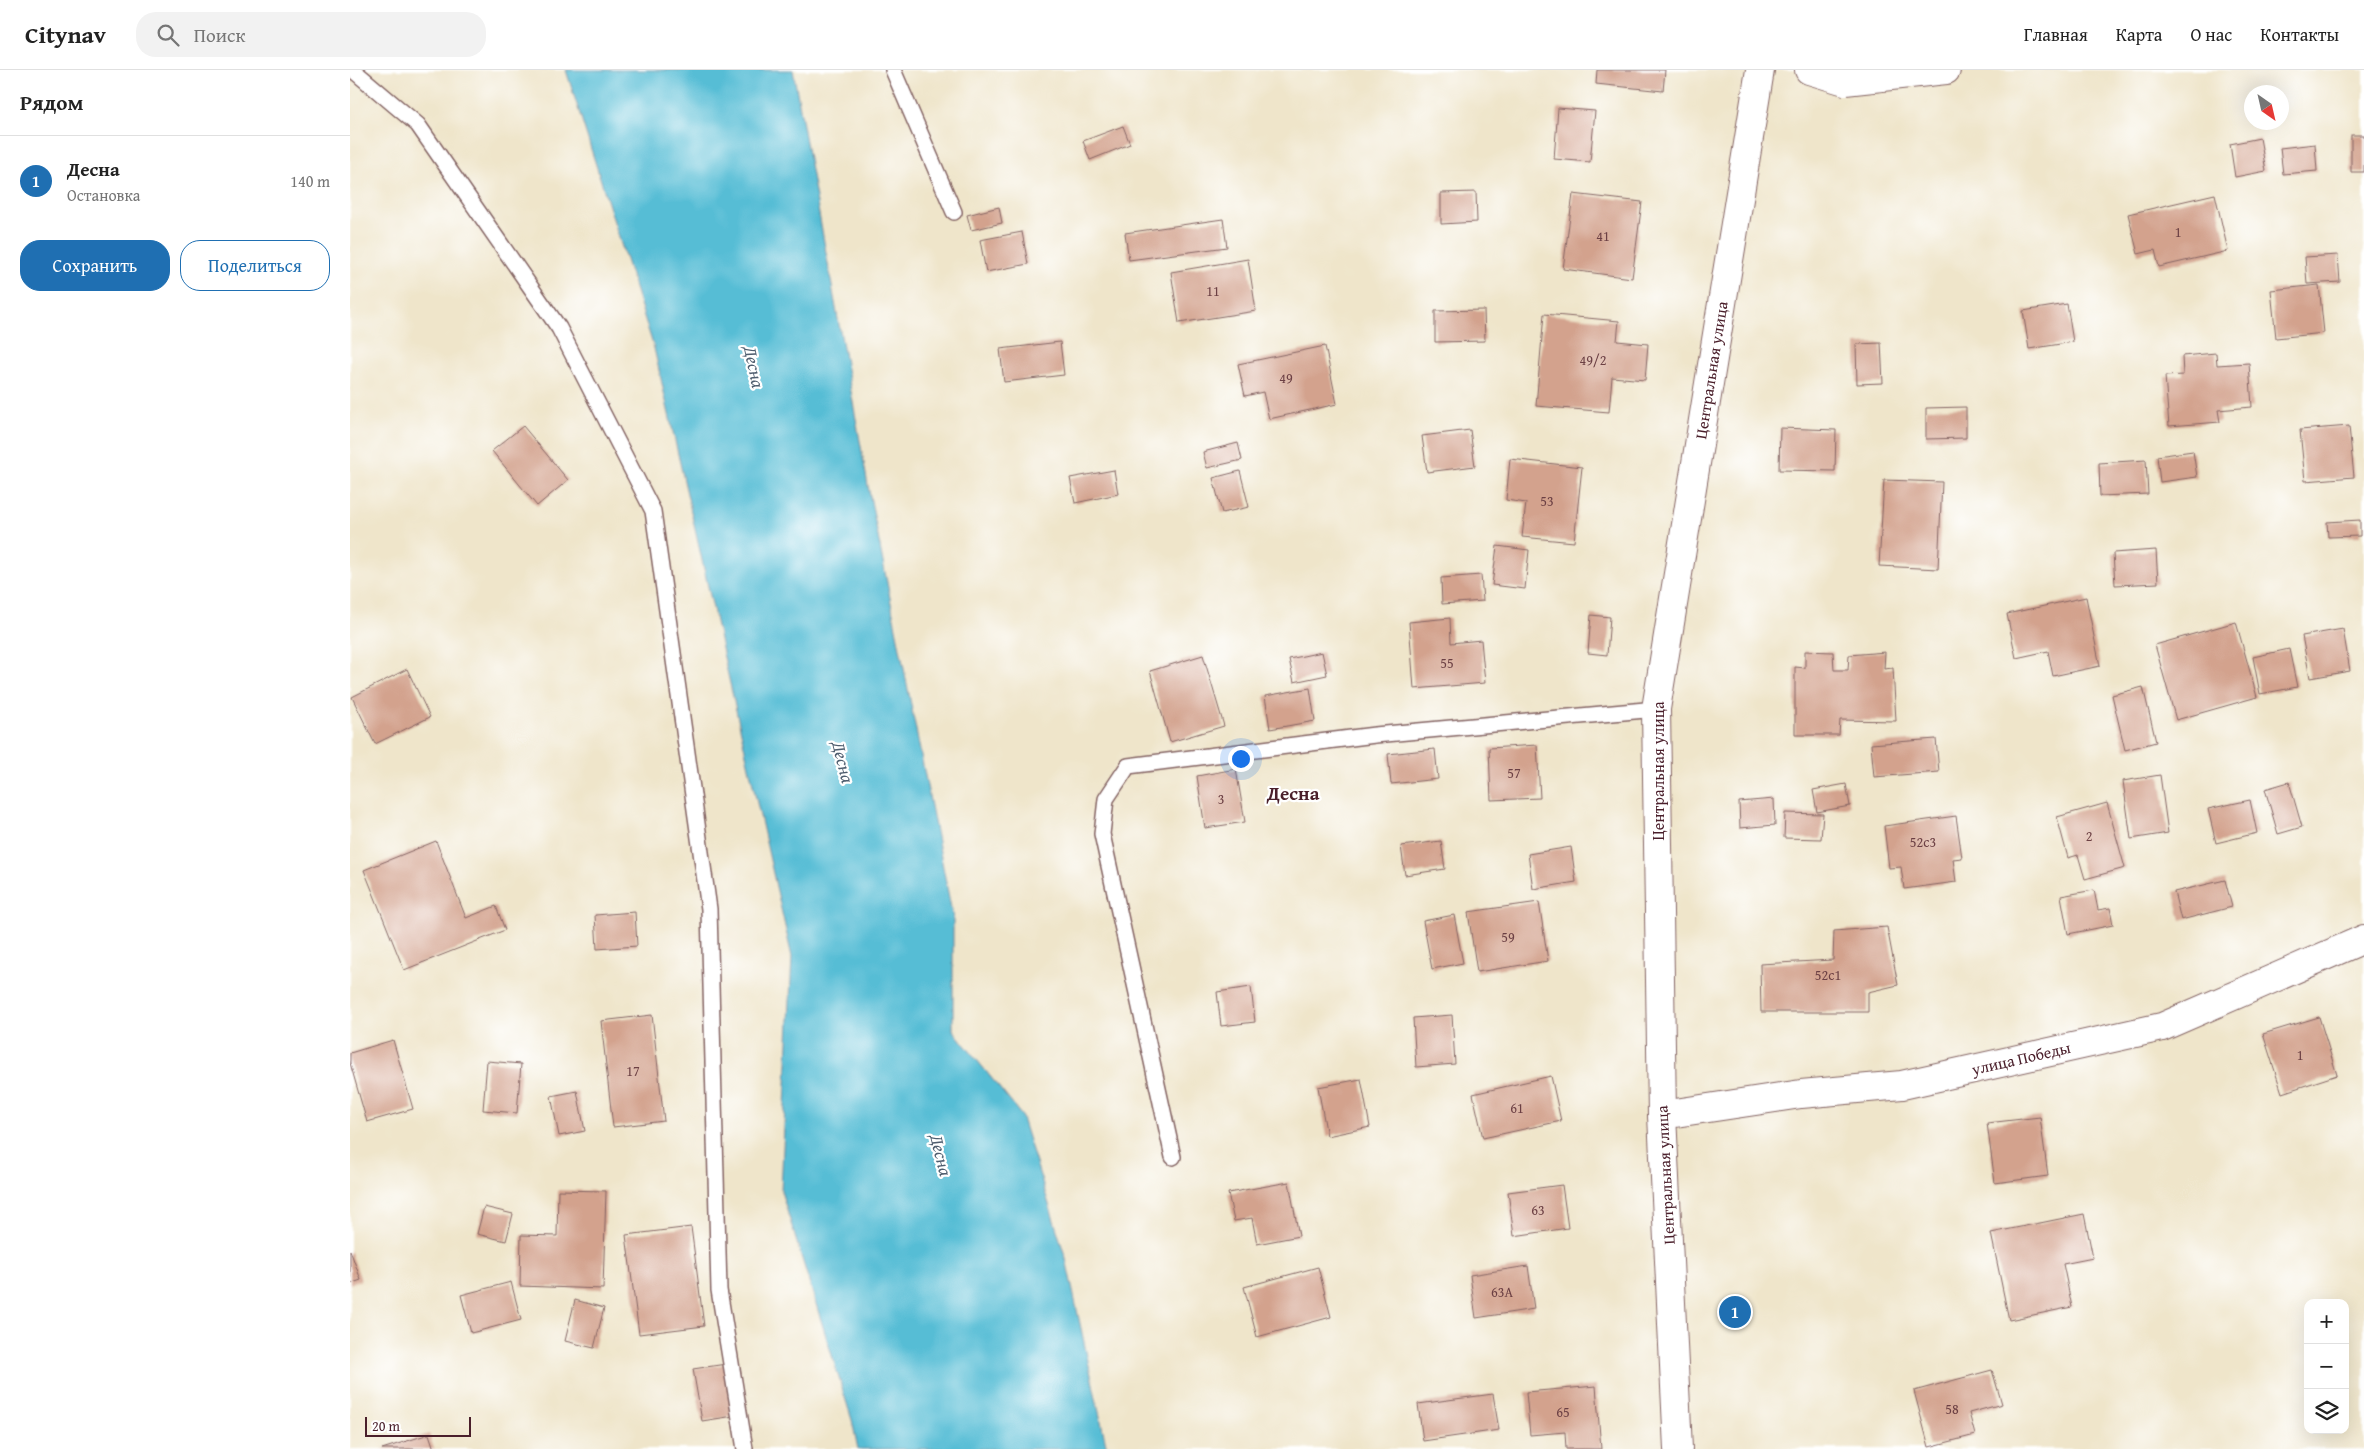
<!DOCTYPE html>
<html lang="ru">
<meta charset="utf-8">
<style>
:root{--surface:#fff;--page:#f2f2f2;--text:#222;--muted:#767676;--line:#e0e0e0;--accent:#1f6fb2}
body{margin:0;font-family:"Gentium Book Plus",serif;background:var(--page);color:var(--text)}
.controls{position:absolute;right:15px;bottom:15px;display:grid;overflow:hidden;border-radius:10px;box-shadow:0 5px 20px #0002}
.controls button{width:45px;height:45px;display:grid;place-items:center;padding:0;border:0;border-bottom:1px solid var(--line);background:var(--surface);color:var(--text);font:25px sans-serif}
.compass{position:absolute;left:1894px;top:15px;width:45px;height:45px;border-radius:50%;background:var(--surface);box-shadow:0 5px 20px #0002;rotate:146deg}
.scale{position:absolute;left:15px;bottom:12px;width:106px;box-sizing:border-box;padding-left:5px;border:2px solid #4a1f2b;border-top:0;font-size:14px;line-height:18px;white-space:nowrap;color:#4a1f2b;-webkit-text-stroke:4px #fff;paint-order:stroke}
.you{position:absolute;left:890px;top:688px;width:18px;height:18px;margin:-12px;border:4px solid #fff;border-radius:50%;background:#1a73e8;box-shadow:0 0 0 8px #1a73e833}
.badge{display:grid;place-items:center;width:32px;height:32px;border-radius:50%;background:var(--accent);color:#fff;font-size:16px;font-weight:700}
.pin{position:absolute;translate:-50% -50%;border:2px solid #fff;box-shadow:0 1px 5px #0006}
.list{margin:0;padding:0;list-style:none}
h2{display:flex;justify-content:space-between;align-items:center;height:65px;margin:0;padding:0 20px;font-size:21px}
h2 small{font-size:16px;font-weight:400;color:var(--muted)}
.list li{display:grid;grid-template-columns:32px 1fr auto;gap:15px;align-items:center;box-sizing:border-box;height:90px;padding:0 20px;border-top:1px solid var(--line)}
.list b{display:block;font-size:19px;white-space:nowrap}
.list p{margin:0;font-size:16px;white-space:nowrap;color:var(--muted)}
.list em{font-size:16px;font-style:normal;color:var(--muted)}
.actions{display:flex;gap:10px;padding:15px 20px}
.actions a{flex:1;padding:11px 0;border:1px solid var(--accent);border-radius:20px;text-align:center;font-size:18px;color:var(--accent)}
.actions .main{background:var(--accent);color:#fff}
.icon{flex:none;width:28px;height:28px;fill:none;stroke:currentColor;stroke-width:2;stroke-linecap:round;stroke-linejoin:round}
.map{position:relative;flex:none;width:2014px;height:1379px;overflow:hidden}
header{display:flex;align-items:center;gap:30px;box-sizing:border-box;height:70px;padding:0 25px;background:var(--surface);border-bottom:1px solid var(--line)}
header strong{font-size:24px}
nav{display:flex;gap:28px;margin-inline-start:auto;font-size:18px}
.search{width:350px;height:45px;background:var(--page);display:flex;align-items:center;gap:12px;box-sizing:border-box;padding:0 18px;border-radius:20px;color:var(--muted);font-size:19px}
main{display:flex}
aside{flex:1;background:var(--surface)}
.map>svg:first-child{display:block}
.water{fill:#57bdd5;stroke:#506e80}
.building{fill:#d3a28d}
.lines{fill:none;stroke-linecap:round;stroke-linejoin:round}
.lane-casing{stroke:#846463;stroke-width:18}
.street-casing{stroke:#846463;stroke-width:30}
.secondary-casing{stroke:#846463;stroke-width:30}
.lane{stroke:#fff;stroke-width:15}
.street{stroke:#fff;stroke-width:28}
.secondary{stroke:#fff;stroke-width:28}
.labels{text-anchor:middle;stroke-width:4.5;stroke-linejoin:round;paint-order:stroke}
.number-label{font-size:14px;fill:#6c4044}
.street-label{font-size:16px;fill:#4a1f2b;stroke:#fff}
.water-label{font-size:18px;font-style:italic;fill:#4f5e6f;stroke:#fff}
.quarter-label{font-size:19px;font-weight:bold;fill:#4a1f2b;stroke:#fff}
</style>
<header>
<strong>Citynav</strong>
<div class="search"><svg class="icon" aria-label="search" viewBox="0 0 24 24"><circle cx="10" cy="10" r="6"/><path d="M15 15l6 6"/></svg>Поиск</div>
<nav><a>Главная</a><a>Карта</a><a>О нас</a><a>Контакты</a></nav>
</header>
<main>
<aside>
<h2>Рядом<small></small></h2>
<ul class="list">
<li><span class="badge">1</span><div><b>Десна</b><p>Остановка</p></div><em>140 m</em></li>
</ul>
<div class="actions"><a class="main">Сохранить</a><a>Поделиться</a></div>
</aside>
<div class="map">
<svg width="2014" height="1379" viewBox="0 0 2014 1379">
<rect width="100%" height="100%" fill="#fff"/>
<filter id="ink" filterUnits="userSpaceOnUse"><feTurbulence type="fractalNoise" baseFrequency=".02" numOctaves="2"/><feDisplacementMap in="SourceGraphic" scale="10" xChannelSelector="R" yChannelSelector="G"/><feConvolveMatrix kernelMatrix="1 2 1 2 8 2 1 2 1" color-interpolation-filters="sRGB"/></filter>
<filter id="wash" filterUnits="userSpaceOnUse"><feTurbulence type="fractalNoise" baseFrequency=".0096" numOctaves="4" result="noise"/><feDisplacementMap in="SourceGraphic" scale="20" xChannelSelector="R" yChannelSelector="G"/><feGaussianBlur stdDeviation="1.12" result="paint"/><feColorMatrix in="noise" values="0 0 0 0 0 0 0 0 0 0 0 0 0 0 0 0 0 1.4 0 .05"/><feComposite in="paint" operator="in"/></filter>
<g filter="url(#wash)">
<rect width="100%" height="100%" fill="#efe5ca"/>
<polygon class="water" points="216,0 443,0 519,421 603,848 603,960 671,1045 716,1189 757,1379 508,1379 502,1350 431,1121 442,887 304,278"/>
<g id="blocks">
<g class="building">
<polygon points="1247,0 1315,0 1313,21 1246,14"/>
<polygon points="1208,38 1245,41 1240,92 1204,89"/>
<polygon points="773,56 780,74 740,90 733,71"/>
<rect x="2001" y="65" width="13" height="37"/>
<polygon points="1910,68 1916,101 1885,107 1880,74"/>
<polygon points="1965,74 1967,101 1933,104 1930,78"/>
<polygon points="1126,122 1127,152 1091,154 1091,123"/>
<polygon points="1223,124 1292,132 1282,208 1213,199"/>
<polygon points="1865,124 1878,181 1809,197 1805,180 1788,184 1778,144"/>
<polygon points="649,137 652,153 621,160 617,145"/>
<polygon points="873,149 877,177 779,190 775,163"/>
<polygon points="672,162 678,194 636,202 630,170"/>
<polygon points="1988,185 1990,212 1957,214 1955,187"/>
<polygon points="898,189 906,241 829,253 821,202"/>
<polygon points="1969,215 1974,263 1926,268 1921,220"/>
<polygon points="1717,234 1723,272 1679,279 1673,241"/>
<polygon points="1134,240 1135,271 1085,272 1085,241"/>
<polygon points="1194,244 1269,251 1267,271 1298,274 1295,310 1262,307 1259,342 1186,336"/>
<polygon points="710,272 714,305 654,312 650,279"/>
<polygon points="1531,273 1533,313 1507,314 1506,274"/>
<polygon points="975,276 987,334 919,349 913,322 895,326 888,294"/>
<polygon points="1866,283 1867,295 1899,293 1902,337 1868,340 1870,352 1819,356 1815,306 1833,305 1832,286"/>
<polygon points="1616,337 1616,368 1576,369 1576,338"/>
<polygon points="173,356 218,410 187,436 142,381"/>
<polygon points="1999,356 2004,407 1955,411 1950,360"/>
<polygon points="1430,358 1486,360 1485,401 1429,400"/>
<polygon points="1120,360 1125,396 1077,402 1072,366"/>
<polygon points="888,373 892,390 857,398 853,382"/>
<polygon points="1843,381 1847,407 1810,412 1807,386"/>
<polygon points="1160,389 1232,397 1224,472 1172,467 1176,433 1156,430"/>
<polygon points="1796,390 1798,424 1750,426 1749,393"/>
<polygon points="764,400 768,424 725,433 720,408"/>
<polygon points="890,401 899,437 872,443 863,408"/>
<polygon points="1534,410 1592,412 1588,499 1529,496"/>
<polygon points="2010,450 2010,466 1978,467 1977,452"/>
<polygon points="1147,476 1179,480 1175,519 1142,515"/>
<polygon points="1806,480 1808,513 1765,515 1763,483"/>
<polygon points="1131,505 1133,531 1092,534 1091,508"/>
<polygon points="1736,527 1750,596 1703,606 1698,581 1666,588 1657,544"/>
<polygon points="1241,545 1260,547 1257,585 1238,583"/>
<polygon points="1100,548 1101,573 1131,570 1135,613 1064,619 1059,552"/>
<polygon points="1886,552 1907,627 1826,650 1805,575"/>
<polygon points="1993,559 2000,601 1960,608 1952,566"/>
<polygon points="1939,579 1947,617 1910,624 1903,587"/>
<polygon points="1455,581 1483,582 1484,600 1498,600 1499,585 1535,582 1534,599 1543,598 1546,651 1490,650 1489,665 1445,665 1445,597 1455,598"/>
<polygon points="972,582 977,605 944,612 939,589"/>
<polygon points="853,585 874,656 820,672 800,601"/>
<polygon points="57,599 80,647 25,674 2,627"/>
<polygon points="1793,617 1806,672 1775,680 1762,625"/>
<polygon points="960,618 965,651 920,659 915,626"/>
<polygon points="1586,669 1589,702 1524,707 1521,674"/>
<polygon points="1187,675 1190,728 1141,730 1139,678"/>
<polygon points="1085,679 1088,709 1041,714 1038,684"/>
<polygon points="886,699 895,752 855,758 847,706"/>
<polygon points="1810,705 1818,763 1781,769 1773,711"/>
<polygon points="1939,712 1952,757 1928,764 1915,719"/>
<polygon points="1496,714 1500,736 1467,742 1463,720"/>
<polygon points="1424,729 1425,755 1390,758 1389,732"/>
<polygon points="1900,730 1907,763 1866,773 1858,739"/>
<polygon points="1757,733 1775,798 1735,809 1728,785 1718,788 1707,747"/>
<polygon points="1435,743 1473,744 1471,769 1434,768"/>
<polygon points="1606,746 1612,788 1603,789 1606,812 1554,819 1551,797 1539,798 1534,756"/>
<polygon points="86,771 116,848 146,836 155,860 54,900 14,800"/>
<polygon points="1091,771 1095,799 1055,805 1051,776"/>
<polygon points="1221,777 1226,812 1183,819 1178,784"/>
<polygon points="1875,810 1882,837 1831,850 1824,822"/>
<polygon points="1744,820 1748,840 1760,838 1763,855 1718,864 1711,826"/>
<polygon points="1189,832 1198,891 1127,902 1118,842"/>
<polygon points="285,842 287,876 247,879 245,845"/>
<polygon points="1104,845 1113,893 1082,899 1073,851"/>
<polygon points="1537,857 1548,915 1518,922 1518,942 1411,942 1410,894 1483,890 1484,861"/>
<polygon points="901,917 905,952 871,956 867,922"/>
<polygon points="302,945 314,1051 263,1057 251,951"/>
<polygon points="1102,945 1105,994 1066,997 1063,948"/>
<polygon points="1969,947 1987,1005 1932,1023 1913,964"/>
<polygon points="43,970 63,1039 17,1052 0,993 0,983"/>
<polygon points="137,991 171,994 167,1043 133,1040"/>
<polygon points="1201,1006 1211,1051 1133,1068 1123,1024"/>
<polygon points="1011,1009 1020,1057 977,1066 968,1017"/>
<polygon points="227,1021 235,1061 209,1066 201,1026"/>
<polygon points="1690,1047 1698,1106 1645,1113 1637,1053"/>
<polygon points="939,1112 949,1166 907,1174 902,1148 884,1151 878,1123"/>
<polygon points="1212,1115 1218,1158 1164,1166 1158,1122"/>
<polygon points="208,1120 256,1121 253,1219 170,1216 171,1165 207,1166"/>
<polygon points="134,1137 163,1144 156,1171 127,1164"/>
<polygon points="1734,1144 1743,1188 1713,1194 1722,1237 1659,1250 1641,1163"/>
<polygon points="341,1157 354,1256 289,1264 276,1165"/>
<polygon points="0,1180 11,1210 0,1214"/>
<polygon points="1178,1196 1184,1239 1126,1248 1120,1205"/>
<polygon points="968,1197 981,1247 907,1267 894,1217"/>
<polygon points="161,1212 171,1250 121,1263 111,1225"/>
<polygon points="225,1230 254,1238 244,1278 215,1271"/>
<polygon points="376,1294 384,1346 352,1351 343,1299"/>
<polygon points="1642,1300 1652,1334 1619,1343 1625,1365 1579,1377 1564,1321"/>
<polygon points="1246,1316 1251,1379 1216,1379 1215,1362 1180,1365 1176,1322"/>
<polygon points="1143,1324 1149,1360 1073,1371 1068,1334"/>
<polygon points="79,1364 84,1379 32,1379"/>
</g>
</g>
</g>
<g filter="url(#ink)">
<use href="#blocks" fill-opacity="0" stroke="#846463" stroke-width="1"/>
<g class="lines">
<g class="lane-casing">
<g id="lane">
<polyline points="3,0 68,55 209,258 303,441 359,839 369,1220 395,1379"/>
<polyline points="543,0 604,142"/>
<polyline points="823,1087 752,764 756,729 778,696 1025,665 1306,639"/>
</g>
</g>
<g class="street-casing">
<g id="street">
<polyline points="1459,0 1495,11 1596,0"/>
<polyline points="1312,1045 1451,1024 1552,1015 1812,957 2014,869"/>
</g>
</g>
<g class="secondary-casing">
<polyline id="secondary" points="1328,1379 1312,1045 1306,639 1410,0"/>
</g>
<use href="#lane" class="lane"/>
<use href="#street" class="street"/>
<use href="#secondary" class="secondary"/>
</g>
</g>
<g class="labels">
<g class="number-label">
<text x="1828" y="167">1</text>
<text x="1253" y="171">41</text>
<text x="863" y="226">11</text>
<text x="1243" y="295">49/2</text>
<text x="936" y="313">49</text>
<text x="1197" y="436">53</text>
<text x="1097" y="598">55</text>
<text x="1164" y="708">57</text>
<text x="871" y="734">3</text>
<text x="1739" y="771">2</text>
<text x="1573" y="777">52с3</text>
<text x="1158" y="872">59</text>
<text x="1478" y="910">52с1</text>
<text x="1950" y="990">1</text>
<text x="283" y="1006">17</text>
<text x="1167" y="1043">61</text>
<text x="1188" y="1145">63</text>
<text x="1152" y="1227">63А</text>
<text x="1602" y="1344">58</text>
<text x="1213" y="1347">65</text>
</g>
<g class="street-label">
<text transform="translate(1361 300) rotate(-81)" y="6">Центральная улица</text>
<text transform="translate(1308 701) rotate(-90)" y="6">Центральная улица</text>
<text transform="translate(1671 988) rotate(-13)" y="6">улица Победы</text>
<text transform="translate(1315 1105) rotate(-93)" y="6">Центральная улица</text>
</g>
<g class="water-label">
<text transform="translate(404 297) rotate(78)" y="6">Десна</text>
<text transform="translate(493 692) rotate(76)" y="6">Десна</text>
<text transform="translate(591 1085) rotate(76)" y="6">Десна</text>
</g>
<g class="quarter-label">
<text x="943" y="730">Десна</text>
</g>
</g>
</svg>
<div class="controls">
<button>+</button>
<button>−</button>
<button><svg class="icon" aria-label="layers" viewBox="0 0 24 24"><path d="M12 4l9 5-9 5-9-5zM3 14l9 5 9-5"/></svg></button>
</div>
<svg class="compass" viewBox="-18 -18 36 36"><path d="M0-13l5 13h-10z" fill="#e53935"/><path d="M0 13l5-13h-10z" fill="#767676"/></svg>
<div class="scale">20 m</div>
<div class="you"></div>
<div class="pin badge" style="left:1385px;top:1242px">1</div>
</div>
</main>
